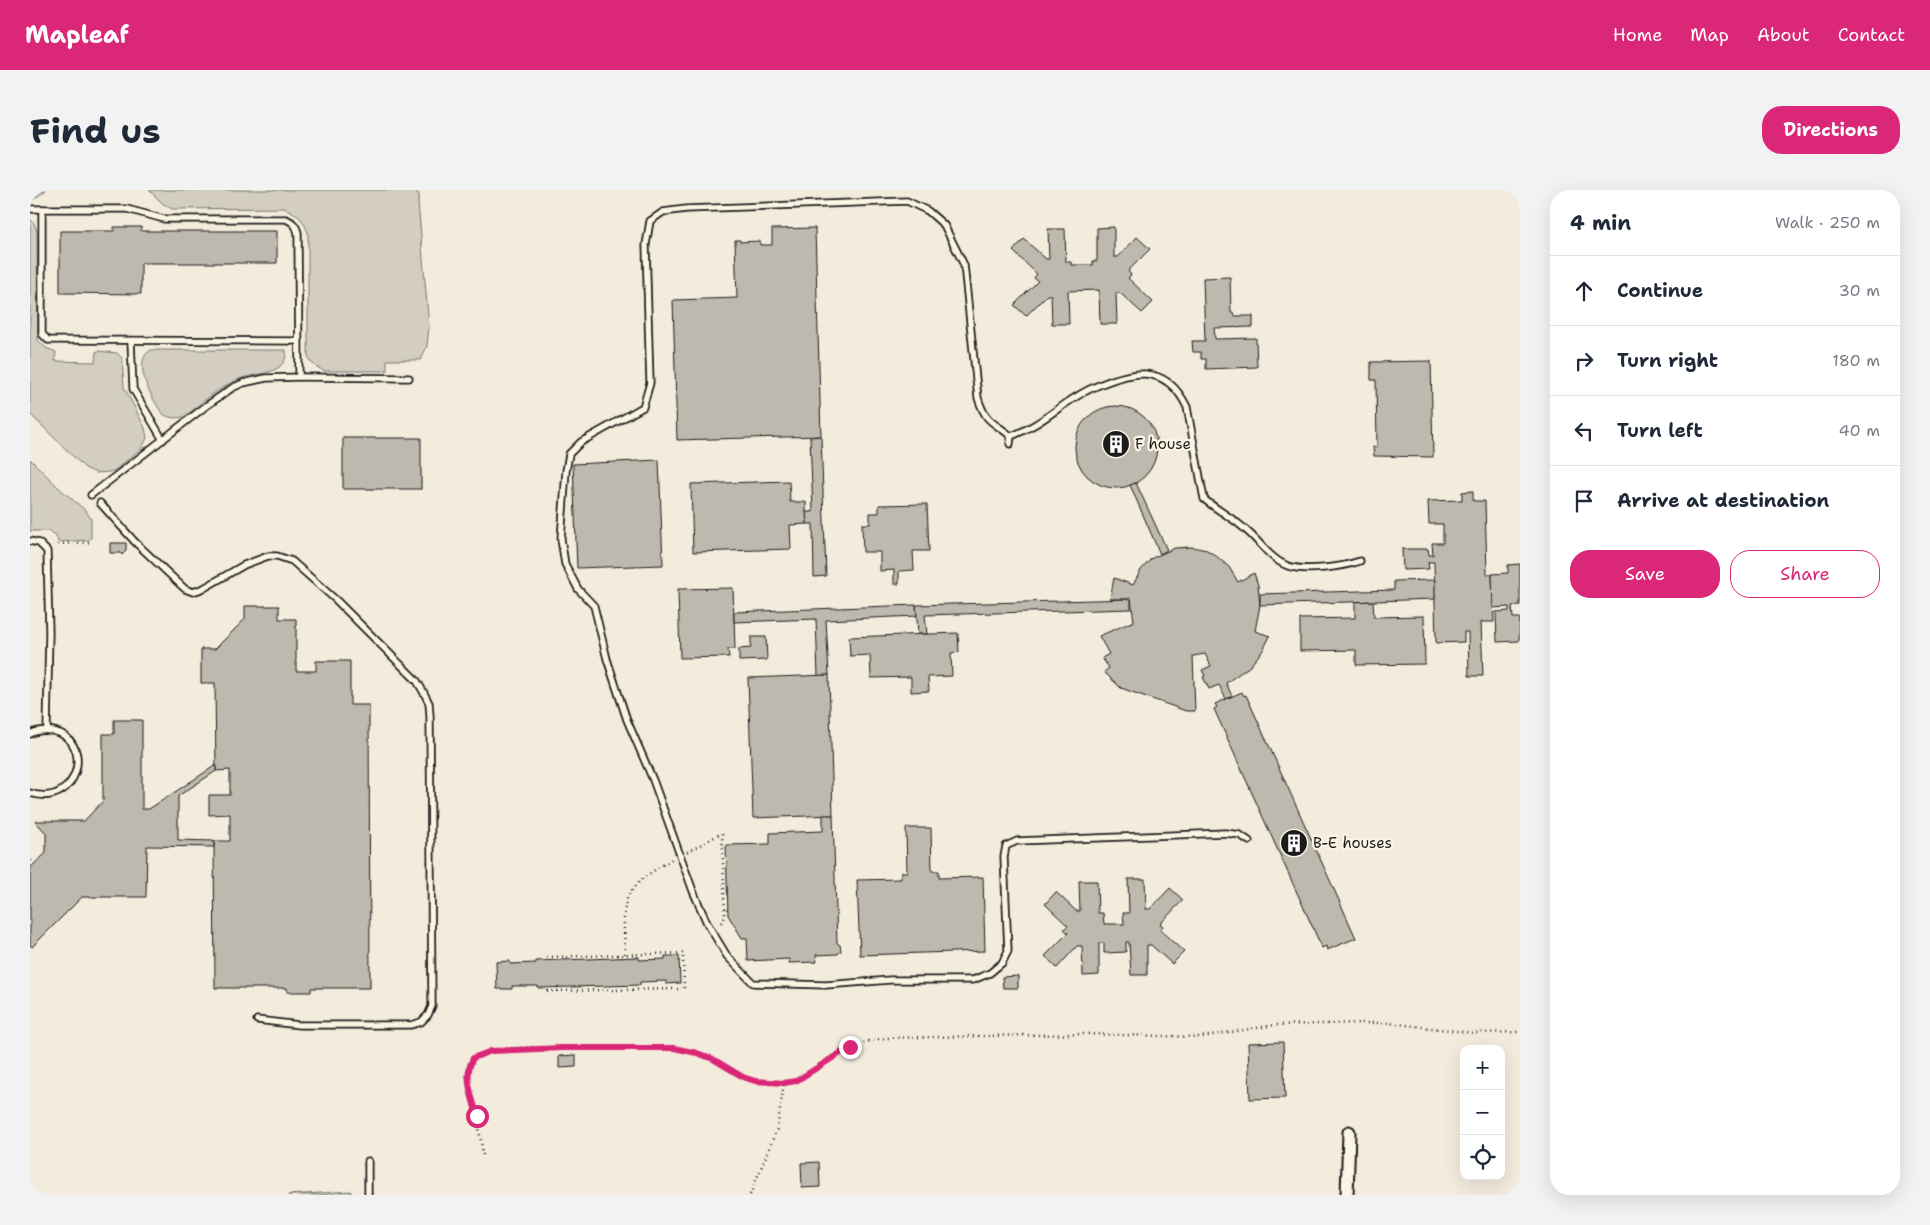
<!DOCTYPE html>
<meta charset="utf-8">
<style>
:root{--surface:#fff;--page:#f2f2f3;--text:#1f2937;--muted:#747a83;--line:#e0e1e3;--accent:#db2777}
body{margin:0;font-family:"Shantell Sans",sans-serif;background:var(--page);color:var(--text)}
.controls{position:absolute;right:15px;bottom:15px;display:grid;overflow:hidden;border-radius:10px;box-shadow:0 5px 20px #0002}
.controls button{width:45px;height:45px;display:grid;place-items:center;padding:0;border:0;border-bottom:1px solid var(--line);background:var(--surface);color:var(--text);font:25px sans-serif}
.stop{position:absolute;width:15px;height:15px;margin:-11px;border:4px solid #db2777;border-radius:50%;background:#fff}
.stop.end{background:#db2777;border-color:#fff;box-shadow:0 1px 5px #0008}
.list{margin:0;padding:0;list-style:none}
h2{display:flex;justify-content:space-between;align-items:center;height:65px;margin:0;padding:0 20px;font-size:21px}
h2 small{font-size:16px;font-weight:400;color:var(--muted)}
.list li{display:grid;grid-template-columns:32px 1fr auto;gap:15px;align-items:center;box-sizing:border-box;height:70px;padding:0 20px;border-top:1px solid var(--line)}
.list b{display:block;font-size:19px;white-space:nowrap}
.list em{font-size:16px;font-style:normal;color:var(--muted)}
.actions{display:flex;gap:10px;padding:15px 20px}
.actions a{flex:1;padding:11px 0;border:1px solid var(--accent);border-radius:20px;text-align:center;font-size:18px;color:var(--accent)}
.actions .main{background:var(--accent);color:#fff}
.icon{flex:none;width:28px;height:28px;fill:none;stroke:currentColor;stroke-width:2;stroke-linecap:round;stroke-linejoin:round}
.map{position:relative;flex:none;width:1490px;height:1005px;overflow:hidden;border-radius:20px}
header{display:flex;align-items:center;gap:30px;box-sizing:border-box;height:70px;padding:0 25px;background:var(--accent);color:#fff}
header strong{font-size:24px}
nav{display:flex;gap:28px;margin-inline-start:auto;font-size:18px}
.intro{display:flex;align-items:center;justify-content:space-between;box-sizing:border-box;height:120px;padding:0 30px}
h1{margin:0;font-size:35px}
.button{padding:12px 22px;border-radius:20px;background:var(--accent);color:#fff;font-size:18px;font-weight:700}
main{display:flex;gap:30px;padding:0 30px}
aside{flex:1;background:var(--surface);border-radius:20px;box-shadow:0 5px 20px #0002}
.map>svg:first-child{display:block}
.green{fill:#d3cec1;stroke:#78756e}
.building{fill:#beb9ae;stroke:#1c1c1c}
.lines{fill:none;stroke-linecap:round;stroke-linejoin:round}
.lane-casing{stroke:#1c1c1c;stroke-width:9}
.street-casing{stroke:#1c1c1c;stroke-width:15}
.path{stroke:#1c1c1c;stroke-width:2.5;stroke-dasharray:1 4;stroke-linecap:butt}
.lane{stroke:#fcf5e5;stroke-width:5.5}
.street{stroke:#fcf5e5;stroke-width:11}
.route{stroke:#db2777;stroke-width:6}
.labels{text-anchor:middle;stroke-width:4.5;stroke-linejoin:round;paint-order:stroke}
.poi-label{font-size:15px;fill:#1c1c1c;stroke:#fcf5e5;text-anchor:start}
</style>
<header>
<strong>Mapleaf</strong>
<nav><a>Home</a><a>Map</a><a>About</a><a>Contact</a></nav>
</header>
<div class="intro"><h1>Find us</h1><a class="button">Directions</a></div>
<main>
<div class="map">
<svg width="1490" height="1005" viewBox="0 0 1490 1005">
<rect width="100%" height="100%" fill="#f3ecdd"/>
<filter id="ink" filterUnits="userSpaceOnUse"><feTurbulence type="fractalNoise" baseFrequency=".02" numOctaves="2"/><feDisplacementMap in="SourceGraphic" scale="10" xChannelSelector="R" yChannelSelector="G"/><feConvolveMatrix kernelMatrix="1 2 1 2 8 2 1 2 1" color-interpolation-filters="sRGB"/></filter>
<g filter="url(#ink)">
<g class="green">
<polygon points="0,0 16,0 0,12"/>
<path d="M119,0H384L389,4L388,12L399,137L397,156L391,170H357V181H294C287,177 281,175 278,166V43C274,30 267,23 254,18L142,19L132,13Z"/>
<polygon points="0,29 4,33 7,42 8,150 16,158 26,162 25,171 65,172 66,162 68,161 87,163 92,168 94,197 115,238 117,248 112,258 85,280 80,282 66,283 55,278 0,224"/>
<path d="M121,160H256C257,166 255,173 249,177C239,185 222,184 209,189C188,198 171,213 154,227C146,228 141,229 133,224C123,211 100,172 121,160Z"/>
<polygon points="0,269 29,298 56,321 61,329 61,348 59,350 28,352 26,345 19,341 0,341"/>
<polygon points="321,1001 321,1005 258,1005"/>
</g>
<g class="building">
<polygon points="84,37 111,37 111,41 247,41 247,73 111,73 111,104 30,103 30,41 84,41"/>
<polygon points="1084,37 1084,67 1088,67 1107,47 1120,59 1098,81 1101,85 1098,88 1123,112 1112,123 1090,103 1086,103 1087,134 1070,134 1069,100 1038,101 1039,134 1022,134 1021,105 1017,105 996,126 984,115 1008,91 1004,88 1007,84 983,61 994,49 1016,69 1019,69 1018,39 1035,39 1036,72 1041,72 1041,75 1063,75 1063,71 1067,71 1067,38"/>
<polygon points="785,38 791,246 647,250 643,110 707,108 705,50 710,50 710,52 730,51 730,55 742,55 742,39"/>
<polygon points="1200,87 1201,123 1204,123 1205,126 1223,126 1223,137 1184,138 1185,149 1226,148 1227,177 1176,179 1176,169 1171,169 1171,162 1163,162 1162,151 1175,151 1173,88"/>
<polygon points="1401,171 1403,267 1344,266 1343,257 1347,257 1346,190 1341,190 1341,172"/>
<circle cx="1086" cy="257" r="41"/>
<polygon points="791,246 796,386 784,387 783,334 777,334 776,322 783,322 780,247"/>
<rect x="313" y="248" width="78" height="51"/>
<polygon points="629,270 633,375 547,378 543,274"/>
<polygon points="759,291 760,312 776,312 776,322 777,334 760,335 761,359 663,362 661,294"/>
<polygon points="1106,293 1137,360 1130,364 1100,295"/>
<polygon points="1443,301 1443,311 1455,311 1457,384 1462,384 1464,432 1451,432 1453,486 1439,486 1438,442 1434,442 1434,452 1406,453 1404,372 1398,372 1399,379 1373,380 1372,359 1398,359 1399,365 1403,365 1402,353 1413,353 1413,334 1399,334 1398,311 1432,310 1432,302"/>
<polygon points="897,314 899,361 883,361 884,380 869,381 869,394 864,394 864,380 850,381 850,362 833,362 832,334 840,334 840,323 849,323 849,315"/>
<polygon points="80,353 96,353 96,361 92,365 91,363 80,363"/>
<polygon points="1162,357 1177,360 1185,365 1199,377 1208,392 1224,383 1228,395 1230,415 1225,441 1240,446 1233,460 1220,476 1196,493 1202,506 1196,509 1189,495 1179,499 1173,487 1175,486 1172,480 1181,476 1175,464 1163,466 1165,521 1156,521 1091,498 1074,482 1079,478 1072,468 1079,464 1069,446 1104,431 1101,409 1080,409 1084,388 1103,395 1111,380 1122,368 1145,358"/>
<polygon points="1490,374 1490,415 1482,416 1483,428 1490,428 1489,451 1467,452 1466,422 1479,421 1479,417 1463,418 1462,384 1478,383 1478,375"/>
<polygon points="1405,390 1405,409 1230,415 1230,404 1364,400 1364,391"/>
<polygon points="703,398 705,459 698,459 699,467 650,468 648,399"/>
<polygon points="1101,409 1101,419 895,425 897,444 888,444 886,415"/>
<polygon points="1343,411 1344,427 1394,426 1395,474 1326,475 1326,460 1270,461 1270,429 1325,428 1325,412"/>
<polygon points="886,415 887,426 796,430 799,485 788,486 786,429 704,432 704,422"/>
<polygon points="215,416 249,416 249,429 266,429 266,481 286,481 286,471 320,471 320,515 339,515 340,798 281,798 281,802 257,802 257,798 185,798 184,651 200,651 200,624 179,625 179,605 200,605 200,580 186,581 185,493 171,493 171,459 185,459 215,429"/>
<polygon points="928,443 929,462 921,463 922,486 898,487 899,501 881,502 881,487 841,488 840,465 820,466 819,447"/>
<polygon points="721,447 736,447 737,470 709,471 709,459 721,458"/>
<polygon points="799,485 803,625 723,628 718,488"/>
<polygon points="1212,502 1214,506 1216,505 1326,748 1297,760 1296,756 1292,758 1184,519 1187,517 1185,514"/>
<polygon points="84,530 112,530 112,619 119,619 186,575 186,581 148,606 148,650 184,651 184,657 117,656 116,707 52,707 2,757 0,755 0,684 1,677 16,663 16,643 5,631 54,631 73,611 73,544 84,544"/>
<polygon points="793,625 803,625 807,753 810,755 811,761 808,764 786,765 787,772 759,773 759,769 718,771 717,748 712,748 698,725 696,655 740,654 740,643 793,641"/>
<polygon points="876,638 901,638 902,681 909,681 909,688 953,687 955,761 830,765 827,690 871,689 871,682 877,682"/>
<polygon points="1098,689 1115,689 1116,719 1120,719 1140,698 1153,710 1130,734 1133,736 1130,740 1154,762 1142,774 1121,755 1117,755 1117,785 1101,785 1099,752 1096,752 1096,762 1074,763 1074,753 1069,753 1069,785 1053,786 1052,756 1047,756 1027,778 1015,766 1038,743 1034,739 1038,736 1015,714 1026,702 1046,721 1050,721 1049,691 1067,691 1068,723 1073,723 1074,734 1094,734 1093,723 1099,723"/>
<polygon points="635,766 649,766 650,793 636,794 636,791 610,792 610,795 508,798 508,796 482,796 482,799 467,799 466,772 480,771 480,774 506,773 506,771 609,767 609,770 635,769"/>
<polygon points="988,786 988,798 973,798 972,787"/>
<polygon points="1253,852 1255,908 1220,909 1218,853"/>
<polygon points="546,865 546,877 529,878 529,866"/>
<polygon points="789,972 790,997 772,998 771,973"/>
</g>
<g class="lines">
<g class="lane-casing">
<g id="lane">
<path d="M0,19H97L134,29H256C263,32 266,35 268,43L269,187L236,188L213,193L202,198L176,216L61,305"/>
<polyline points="12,19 12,144 18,150 268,151"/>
<polyline points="101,151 103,199 133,250"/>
<polyline points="269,187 379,188"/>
<path d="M981,246C1012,235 1031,213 1060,199C1099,181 1135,171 1157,217L1174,309C1188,321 1204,328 1217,341C1230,352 1241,370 1258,376C1276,382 1312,377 1330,371"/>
<path d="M980,254L981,246C962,231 956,233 948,208L934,75L914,35L898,21L877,11L656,19L633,22L620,31L616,55L620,193L613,217L551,252L539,264L536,281L531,349L535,374L548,399L564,416L577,469L597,530L623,590L663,701L677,733L697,766L723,793L796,795L860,790H943L960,783L972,773L978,761L974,667L976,656L987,651L1196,643L1210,645L1219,651"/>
<polyline points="70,313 105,352 155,399 163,402 174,398 214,375 238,366 247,366 262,371 306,410 387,491 394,503 399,513 400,526 402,816 398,825 391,832 381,835 269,835 227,830"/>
<polyline points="0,351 9,353 17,361 19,442 17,540"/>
<path d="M0,544C7,540 15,540 23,541C65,550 49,619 0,603"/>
<polyline points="338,971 338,1005"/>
</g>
</g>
<g class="street-casing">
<polyline id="street" points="1317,1005 1319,942"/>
</g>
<g class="path">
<polyline points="28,354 62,352"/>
<polyline points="657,662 692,643 695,727 690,734"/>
<polyline points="0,670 0,672"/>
<path d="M595,764C595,748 592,728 596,712C601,692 626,680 642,669"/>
<polyline points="517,767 653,763 654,800"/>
<polyline points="517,801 649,799"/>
<path d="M453,965L447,926L437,886L439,876L443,867C471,854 528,858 559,858C595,859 630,854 665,862C683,867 696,879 712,886C724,892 740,894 753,893C773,892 789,874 805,864C821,856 837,851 855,848L1055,844L1171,847L1245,835L1334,833H1359L1444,843L1490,842"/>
<polyline points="720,1005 747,939 754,893"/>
</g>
<use href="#lane" class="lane"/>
<use href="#street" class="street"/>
</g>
</g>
<g class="lines" filter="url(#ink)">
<path class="route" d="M447,926C442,904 433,888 443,868L461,861L533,858H644L667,863L683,869L713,887L725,891L754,893L766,891L820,857"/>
</g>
<defs>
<g id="building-disc" transform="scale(1.4375)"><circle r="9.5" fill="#1c1c1c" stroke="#fcf5e5"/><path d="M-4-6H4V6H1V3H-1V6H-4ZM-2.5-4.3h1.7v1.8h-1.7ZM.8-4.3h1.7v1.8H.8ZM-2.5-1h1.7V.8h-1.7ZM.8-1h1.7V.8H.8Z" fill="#fff"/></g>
</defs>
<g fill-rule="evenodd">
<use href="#building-disc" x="1086" y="254"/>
<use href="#building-disc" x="1264" y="653"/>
</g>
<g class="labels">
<g class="poi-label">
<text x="1105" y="259">F house</text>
<text x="1283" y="658">B-E houses</text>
</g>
</g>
</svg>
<div class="controls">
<button>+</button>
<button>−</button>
<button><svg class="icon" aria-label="locate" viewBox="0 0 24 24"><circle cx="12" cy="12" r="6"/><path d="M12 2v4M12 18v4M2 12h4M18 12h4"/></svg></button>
</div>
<div class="stop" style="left:447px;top:926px"></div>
<div class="stop end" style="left:820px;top:857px"></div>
</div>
<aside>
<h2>4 min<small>Walk · 250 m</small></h2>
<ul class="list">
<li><svg class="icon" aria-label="ahead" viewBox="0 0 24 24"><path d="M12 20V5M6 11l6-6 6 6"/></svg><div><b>Continue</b></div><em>30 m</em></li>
<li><svg class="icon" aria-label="right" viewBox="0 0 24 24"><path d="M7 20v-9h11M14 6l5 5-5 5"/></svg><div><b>Turn right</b></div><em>180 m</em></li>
<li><svg class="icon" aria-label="left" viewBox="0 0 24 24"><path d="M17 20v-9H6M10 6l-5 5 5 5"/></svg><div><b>Turn left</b></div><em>40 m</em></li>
<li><svg class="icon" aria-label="arrive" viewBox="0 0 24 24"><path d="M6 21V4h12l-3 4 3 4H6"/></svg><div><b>Arrive at destination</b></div></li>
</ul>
<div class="actions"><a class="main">Save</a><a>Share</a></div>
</aside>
</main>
